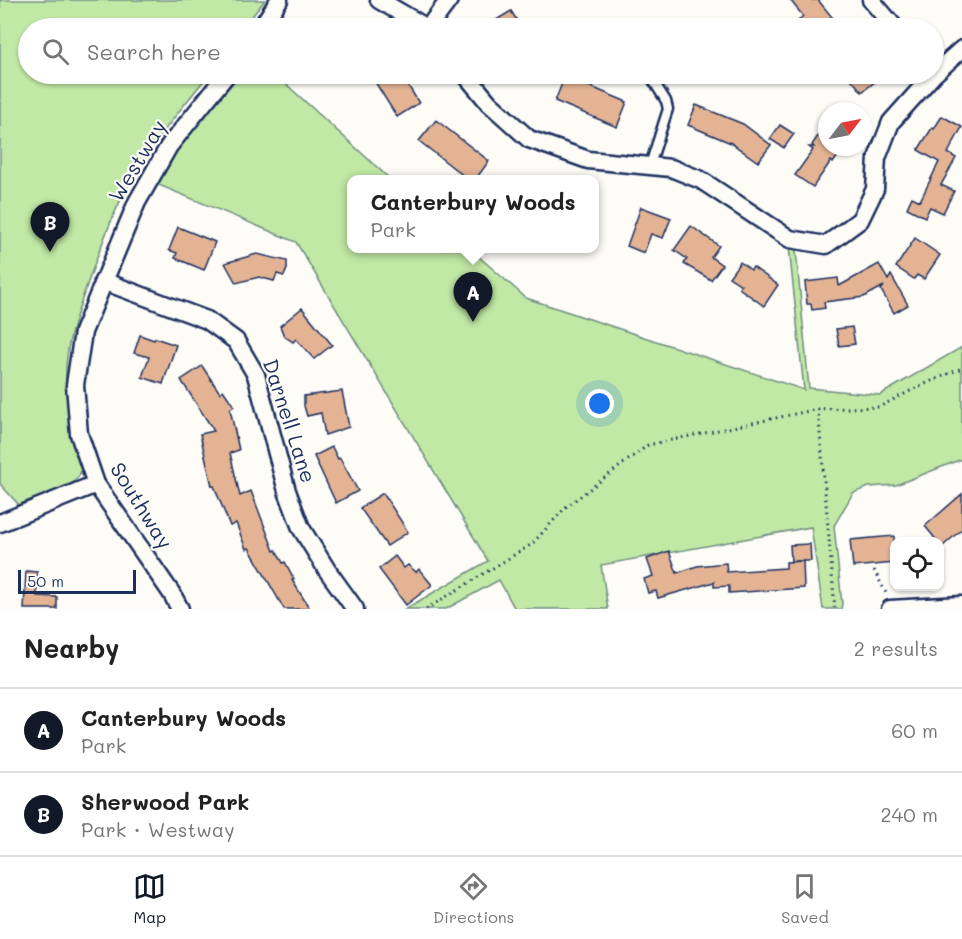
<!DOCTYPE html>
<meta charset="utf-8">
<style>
:root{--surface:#fff;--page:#f2f2f2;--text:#222;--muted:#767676;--line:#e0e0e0;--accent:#111827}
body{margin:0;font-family:Mali,sans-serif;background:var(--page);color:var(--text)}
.controls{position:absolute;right:18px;bottom:18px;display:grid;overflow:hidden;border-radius:12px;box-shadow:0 2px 4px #0004}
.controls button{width:54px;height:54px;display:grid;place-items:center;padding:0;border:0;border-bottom:2px solid var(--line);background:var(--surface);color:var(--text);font:30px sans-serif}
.compass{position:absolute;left:818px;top:102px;width:54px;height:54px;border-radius:50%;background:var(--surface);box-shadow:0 2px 4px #0004;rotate:58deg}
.scale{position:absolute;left:18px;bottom:15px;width:118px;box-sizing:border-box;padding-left:6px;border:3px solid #1b2f5e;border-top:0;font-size:16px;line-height:21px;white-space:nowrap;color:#1b2f5e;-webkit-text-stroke:4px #fdfcf7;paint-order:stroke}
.you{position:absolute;left:600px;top:404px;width:21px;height:21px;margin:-15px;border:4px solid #fff;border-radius:50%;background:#1a73e8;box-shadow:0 0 0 9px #1a73e833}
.badge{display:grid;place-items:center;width:39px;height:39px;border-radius:50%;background:var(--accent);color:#fff;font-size:20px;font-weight:700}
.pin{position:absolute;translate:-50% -50px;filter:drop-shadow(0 2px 3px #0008)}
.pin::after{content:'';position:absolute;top:32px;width:21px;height:18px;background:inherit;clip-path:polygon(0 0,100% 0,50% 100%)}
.popup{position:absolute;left:347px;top:175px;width:252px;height:78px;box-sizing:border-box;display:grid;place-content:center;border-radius:12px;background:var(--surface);filter:drop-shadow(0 2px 4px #0005);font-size:20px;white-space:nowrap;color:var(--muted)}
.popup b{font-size:22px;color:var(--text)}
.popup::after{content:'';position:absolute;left:50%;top:100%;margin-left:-12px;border:12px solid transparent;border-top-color:var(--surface)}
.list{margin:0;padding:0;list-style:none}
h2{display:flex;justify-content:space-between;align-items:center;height:78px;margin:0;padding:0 24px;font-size:26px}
h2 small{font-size:20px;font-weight:400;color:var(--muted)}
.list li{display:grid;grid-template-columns:39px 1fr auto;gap:18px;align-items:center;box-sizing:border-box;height:84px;padding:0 24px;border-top:2px solid var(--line)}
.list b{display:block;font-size:22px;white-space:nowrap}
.list p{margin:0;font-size:20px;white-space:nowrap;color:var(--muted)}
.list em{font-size:20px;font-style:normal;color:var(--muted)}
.icon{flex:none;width:33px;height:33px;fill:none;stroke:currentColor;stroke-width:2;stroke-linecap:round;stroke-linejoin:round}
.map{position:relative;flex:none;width:962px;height:609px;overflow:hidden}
.search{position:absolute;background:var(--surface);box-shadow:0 2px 4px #0004;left:18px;right:18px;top:18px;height:66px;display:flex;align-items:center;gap:15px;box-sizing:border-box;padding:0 21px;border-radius:33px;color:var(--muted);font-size:22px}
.sheet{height:246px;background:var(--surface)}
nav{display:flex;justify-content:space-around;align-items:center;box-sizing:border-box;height:84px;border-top:2px solid var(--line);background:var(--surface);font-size:16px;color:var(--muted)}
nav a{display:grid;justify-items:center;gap:3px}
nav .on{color:var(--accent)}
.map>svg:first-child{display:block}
.green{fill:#c1e8a4;stroke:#6e8c81;stroke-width:1.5}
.building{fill:#e3b394;stroke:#1b2f5e;stroke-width:1.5}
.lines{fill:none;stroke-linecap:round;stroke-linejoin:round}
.lane-casing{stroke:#1b2f5e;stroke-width:13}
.street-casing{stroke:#1b2f5e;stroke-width:21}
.path{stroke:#1b2f5e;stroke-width:3;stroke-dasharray:1.5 4.5;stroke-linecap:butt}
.lane{stroke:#fdfcf7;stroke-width:8}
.street{stroke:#fdfcf7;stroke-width:16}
.labels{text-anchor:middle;stroke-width:4.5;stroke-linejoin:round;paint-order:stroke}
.street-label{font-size:21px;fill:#1b2f5e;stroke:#fdfcf7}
</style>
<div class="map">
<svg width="962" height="609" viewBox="0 0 962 609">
<rect width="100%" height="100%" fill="#fdfcf7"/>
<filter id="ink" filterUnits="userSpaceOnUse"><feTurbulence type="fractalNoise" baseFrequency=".0167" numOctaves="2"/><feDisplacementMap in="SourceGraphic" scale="12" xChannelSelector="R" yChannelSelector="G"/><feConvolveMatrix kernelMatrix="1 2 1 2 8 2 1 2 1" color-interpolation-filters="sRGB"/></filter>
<g filter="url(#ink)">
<g class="green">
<path d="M0,0H265L243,28H28V74H209C186,103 160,133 140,165C121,194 108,228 96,260C87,286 76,312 70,339C60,383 69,428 81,470C79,489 35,499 19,505L0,484Z"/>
<polygon points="240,74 275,74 390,179 352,180 352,248 470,249 526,298 804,390 789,247 796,250 809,388 880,395 962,347 962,459 896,485 869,487 853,493 834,526 842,604 841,609 823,609 811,527 601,565 608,609 515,609 499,580 446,609 405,609 488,561 296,242 154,183 172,156"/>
</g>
<g class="building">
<polygon points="790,0 818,0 841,28 805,28 799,20 803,16"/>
<polygon points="511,11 522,28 483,28"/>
<polygon points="370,74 401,74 419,103 397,117"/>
<polygon points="847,74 885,74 862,92"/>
<polygon points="565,76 627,102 617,127 555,101"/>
<polygon points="696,105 743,124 771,145 758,162 731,143 688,125"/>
<polygon points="942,116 962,127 948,153 956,158 941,185 954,191 943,213 930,207 925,217 907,208 912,197 920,201 939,162 918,150 932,128 934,129"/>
<polygon points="436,120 489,161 475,180 469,180 419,141"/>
<polygon points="827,122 827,147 844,147 833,163 831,161 813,187 795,175 813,150 809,147 814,147 812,145"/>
<polygon points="780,125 794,134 784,148 770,139"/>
<polygon points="641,207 671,218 663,238 651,234 644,253 627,246"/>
<polygon points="691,226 719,246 711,257 722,265 711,280 684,264 687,259 674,250"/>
<polygon points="178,227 215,242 204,270 175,258 177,253 169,250"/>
<polygon points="915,238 940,255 924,279 917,275 914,279 896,267"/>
<polygon points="257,254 287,261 287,269 284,276 277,274 274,281 259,277 236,283 225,263"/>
<polygon points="740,262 751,270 753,267 778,285 764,306 739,288 741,285 729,277"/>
<polygon points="879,264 888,280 891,275 908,305 894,313 881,290 884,286 864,297 824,302 825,308 812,310 811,304 807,304 805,282 838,278 839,286"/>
<polygon points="302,308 332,345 314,359 296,339 293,342 284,336 280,326"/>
<polygon points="852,327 855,344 839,346 836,329"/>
<polygon points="140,335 154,340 155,338 176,345 163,384 142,377 149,357 134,353"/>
<polygon points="202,366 220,393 223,390 234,406 230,409 239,450 230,453 240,496 251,491 274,551 276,550 283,563 285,562 294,579 292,580 310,609 284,609 249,548 246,549 236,523 230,526 214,486 212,486 200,434 214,431 181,380"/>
<polygon points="342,391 349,427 325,435 321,413 307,416 304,406 304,396"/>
<polygon points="332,447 338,459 340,458 358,491 336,503 314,456"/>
<polygon points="383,493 408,532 387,546 360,508"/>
<polygon points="962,494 962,529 942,547 925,526"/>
<polygon points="894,536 894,563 853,567 850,540"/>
<polygon points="810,544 811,561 791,561 790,545"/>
<polygon points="669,551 677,573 697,566 726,563 727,572 786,568 786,562 803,561 804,588 729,593 729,586 714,587 714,582 658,598 656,591 648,593 644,579 653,576 647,559"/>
<polygon points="395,556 404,568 408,565 416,572 419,569 432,585 406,605 379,569"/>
<polygon points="26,571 37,572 37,596 57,597 57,609 24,609"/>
</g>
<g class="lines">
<g class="lane-casing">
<polyline id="lane" points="649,74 666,101 668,109 650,165"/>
</g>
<g class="street-casing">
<g id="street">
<polyline points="379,0 427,28"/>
<polyline points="871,0 895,28"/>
<polyline points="261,28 279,0"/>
<polyline points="428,28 449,0"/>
<polyline points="465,74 489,103 529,139 588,160 671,168 701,180 790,239 826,245 860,220 875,189 877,158 891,122 934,74 962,49"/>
<polyline points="103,281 207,320 236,341 256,375 287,491 301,528 327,570 355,609"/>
<polyline points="0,523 96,484"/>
<polyline points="180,609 172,594 96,484 79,434 75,385 83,332 137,202 169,146 227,74"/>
<polyline points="890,609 962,605"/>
</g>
</g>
<g class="path">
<polyline points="818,409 835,609"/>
<polyline points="874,570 887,595"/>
<polyline points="426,609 532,544 566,507 648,445 818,409 879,407 918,387 962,368"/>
</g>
<use href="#lane" class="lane"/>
<use href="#street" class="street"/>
</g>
</g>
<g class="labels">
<g class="street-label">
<text transform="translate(138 161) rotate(-59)" y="7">Westway</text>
<text transform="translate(289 421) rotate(72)" y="7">Darnell Lane</text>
<text transform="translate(141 506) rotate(58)" y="7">Southway</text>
</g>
</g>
</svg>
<div class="controls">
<button><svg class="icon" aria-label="locate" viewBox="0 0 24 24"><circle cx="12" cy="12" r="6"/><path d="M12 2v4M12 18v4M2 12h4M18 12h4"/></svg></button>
</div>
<svg class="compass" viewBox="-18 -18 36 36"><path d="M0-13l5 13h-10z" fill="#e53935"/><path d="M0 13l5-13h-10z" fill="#767676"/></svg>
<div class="scale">50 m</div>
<div class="you"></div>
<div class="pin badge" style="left:473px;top:322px">A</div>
<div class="popup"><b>Canterbury Woods</b>Park</div>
<div class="pin badge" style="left:50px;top:252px">B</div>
<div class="search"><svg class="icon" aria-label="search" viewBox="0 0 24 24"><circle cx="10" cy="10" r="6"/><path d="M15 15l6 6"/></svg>Search here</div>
</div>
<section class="sheet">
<h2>Nearby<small>2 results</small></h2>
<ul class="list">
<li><span class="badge">A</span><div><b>Canterbury Woods</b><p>Park</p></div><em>60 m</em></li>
<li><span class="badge">B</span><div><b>Sherwood Park</b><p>Park · Westway</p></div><em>240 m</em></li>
</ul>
</section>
<nav>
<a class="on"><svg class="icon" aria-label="map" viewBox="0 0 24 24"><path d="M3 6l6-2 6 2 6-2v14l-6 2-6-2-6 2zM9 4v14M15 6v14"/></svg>Map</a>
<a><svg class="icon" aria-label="directions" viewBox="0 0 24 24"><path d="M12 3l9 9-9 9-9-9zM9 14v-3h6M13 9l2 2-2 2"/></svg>Directions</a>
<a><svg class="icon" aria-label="saved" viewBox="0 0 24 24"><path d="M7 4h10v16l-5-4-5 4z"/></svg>Saved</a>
</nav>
